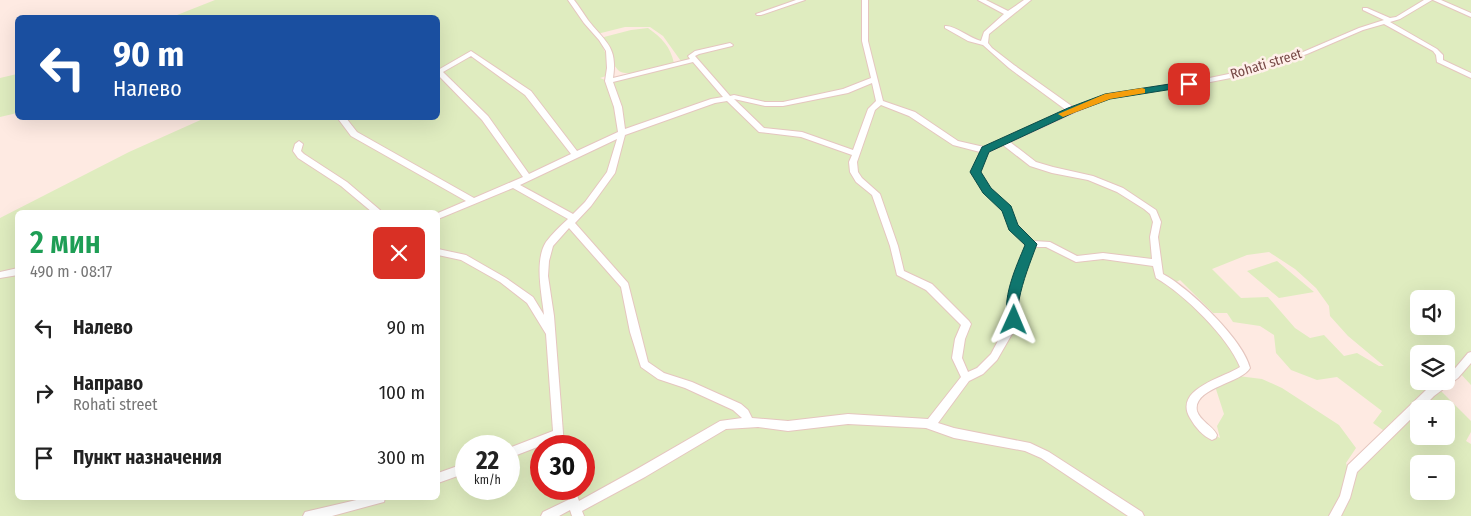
<!DOCTYPE html>
<html lang="ru">
<head>
<meta charset="utf-8">
<style>
	:root { --surface:#fff; --page:#f6f6f6; --text:#222; --muted:#767676 }
	body { margin:0; font-family:"Fira Sans Condensed",sans-serif; background:var(--page); color:var(--text); height:100vh; display:flex; flex-direction:column; font-size:19px; white-space:nowrap }
	* { box-sizing:border-box; margin:0 }
	p { font-size:16px; color:var(--muted) }
	.icon { flex:none; width:28px; height:28px; fill:none; stroke:currentColor; stroke-width:2; stroke-linecap:round; stroke-linejoin:round }
	.map { position:relative; flex:1; overflow:hidden }
	.details { position:absolute; left:15px; top:210px; width:425px; height:290px; display:flex; flex-direction:column; background:var(--surface); border-radius:8px; box-shadow:0 5px 20px #0002 }
	.details>* { flex:none }
	.guide { position:absolute; left:15px; top:15px; width:425px; height:105px; border-radius:8px; box-shadow:0 5px 20px #0002; background:#1a4fa0; color:#fff; overflow:hidden }
	.tools { position:absolute; left:1410px; top:290px; display:grid; gap:10px }
	.tools a { display:grid; place-items:center; width:45px; height:45px; border-radius:8px; background:var(--surface); box-shadow:0 5px 20px #0002; font-size:25px }
	.speed { position:absolute; left:455px; top:435px; display:flex; gap:10px; font-size:25px; font-weight:700; text-align:center }
	.speed>* { display:grid; place-content:center; width:65px; height:65px; border-radius:50%; background:var(--surface); box-shadow:0 5px 20px #0002; line-height:1 }
	.speed small { font-size:12px; font-weight:400 }
	.speed .limit { border:8px solid #d22; background:#fff; color:#111 }
	.pin { position:absolute; display:grid; place-items:center; width:42px; height:42px; color:#fff; margin:-21px; border-radius:10px; box-shadow:0 2px 8px #0006 }
	.me { position:absolute; width:55px; margin:-28px; rotate:1deg; stroke-linejoin:round; filter:drop-shadow(0 0 4px #0008) }
	.turn { display:flex; align-items:center; gap:18px; height:105px; padding:0 15px; font-size:22px }
	.turn .icon { width:65px; height:65px; stroke-width:2.5 }
	.turn b { display:block; font-size:35px; line-height:42px }
	.round { display:grid; place-items:center; flex:none; width:52px; height:52px; border-radius:8px; background:var(--page) }
	.summary { display:flex; align-items:center; justify-content:space-between; height:85px; padding:0 15px }
	h1 { font-size:30px; font-weight:600; line-height:38px; color:#1e9e55 }
	ul { padding:0; list-style:none }
	li { display:flex; align-items:center; gap:15px; height:65px; padding:0 15px }
	li div { flex:1 }
	li b { display:block; font-size:19px }
	li em { font-style:normal }
	.map>svg:first-child { display:block }
	.green { fill:#dfecbf; fill-rule:evenodd }
	.lines { fill:none; stroke-linecap:round; stroke-linejoin:round }
	.minor-casing { stroke:#e5c6bf; stroke-width:2 }
	.minor { fill:#fff; fill-rule:evenodd }
	.route { fill:#0f766e; stroke:#0a4d48 }
	.slow { fill:#f59e0b }
	.labels { text-anchor:middle; dominant-baseline:central; stroke-width:5; stroke-linejoin:round; paint-order:stroke }
	.street-label { font-size:14px; fill:#774946; stroke:#fff0ea }
</style>
</head>
<body>
<div class="map">
<svg width="1471" height="516" viewBox="0 0 1471 516">
	<rect width="100%" height="100%" fill="#feeae2"/>
	<path class="green" d="M215,0H1428L1419,6L1430,0H1471V385L1458,371L1452,378L1438,388L1471,421V432L1466,441L1471,444V516H0V218L129,152L205,118H438V18L172,17ZM625,27H650L663,36L683,64L610,82L600,78L609,75L611,66L597,34ZM18,212H438V498H18ZM1269,252L1295,269L1316,288L1329,306L1330,316L1348,336L1384,366H1379L1357,353L1344,356L1324,335L1310,338L1295,328L1268,297L1241,298L1212,269L1247,255ZM1180,280L1213,313H1227L1233,322L1260,326L1274,335L1276,353L1291,370L1317,380L1337,377L1382,411L1373,423L1387,433L1349,473L1346,463L1356,448L1339,425L1282,388L1262,379L1238,376L1249,369L1242,357L1191,296L1173,284ZM1419,299H1446V326H1419ZM1419,354H1446V381H1419ZM1214,383L1224,414L1217,426L1220,438L1200,426L1191,412L1201,391ZM1419,409H1446V436H1419ZM558,423L555,437L557,446H584V489H541V446H554L553,442L534,448L533,443L547,437ZM466,446H509V489H466ZM1419,464H1446V491H1419Z
		M648,28C662,38 670,46 674,63C663,66 626,79 618,70C610,61 607,47 604,37L631,30Z
		M17,74V113L0,117V78Z
		M1277,261L1314,292L1279,298L1247,271Z"/>
	<g class="lines">
		<defs>
			<path id="minor" d="M568,0H574C579,6 583,13 588,20C605,42 618,46 613,78L690,59L688,56L695,51L730,43L733,45L732,46L699,54L695,56L730,96L734,95L765,102H783L843,89L871,78L862,41V0H868V41L883,101L915,112L958,141L984,147L1066,110L1009,68L983,45L968,41L945,28V26C955,25 969,38 981,41L984,32L1004,14L978,0H986L1008,11L1024,0H1031L989,34L988,43L992,48L1014,65L1073,107L1109,94L1200,80L1243,71L1303,52L1359,28L1384,20L1363,10V8H1367L1390,18L1396,17L1424,0H1432L1400,19L1390,22L1437,49L1443,55V60L1471,73V78L1437,62L1436,55L1433,51L1384,24L1363,30L1307,54L1246,75L1200,84L1110,98L1075,112L1010,142L1036,162L1053,167L1093,176L1123,188L1156,210L1161,222L1158,237L1163,274C1189,288 1243,339 1250,368C1242,383 1192,388 1197,411C1200,421 1213,426 1217,435L1216,438L1212,440C1203,436 1195,427 1190,418C1173,389 1223,378 1240,367C1228,337 1184,294 1156,278L1153,266L1103,259L1076,262L1046,247H1034L1022,278L1018,304L1019,320L1012,334L997,360L983,374L969,381L938,423L954,428L1030,443L1049,452L1142,512L1144,516H1128L1041,458L1025,451L954,438L926,428L848,424L788,431L758,427L726,429L645,477L582,511L584,516H572L570,510L559,516H541L543,512L568,500L565,489H575L579,501L637,469L720,421L742,418L733,410L685,388L658,379L641,367L630,332L621,287L569,228L553,246L549,261L548,276L554,316L564,446H554L553,441L509,458V448L553,431L546,334L527,303L500,282L461,260L438,255V249L466,255L506,278L533,297L544,315C542,295 534,261 546,242C552,234 560,226 568,219L513,188L438,219V213L466,201L351,136L339,120L343,118H346L357,132L474,198L523,177L482,120L438,75V70L471,51L531,91L577,151L618,132L614,107L605,81L607,68L606,51L599,40L584,23ZM471,56L525,95L571,154L529,174L488,116L443,72ZM693,62L723,97L711,99L625,129L622,107L613,82ZM872,83L876,101L868,109L853,150L802,132L764,128L734,99L765,106H783L848,93ZM727,101L759,132L801,137L852,155L849,162L850,172L856,182L872,195L890,246L897,275L926,290L961,325L955,339L952,358L961,377L928,419L848,414L788,421L752,418L748,410L741,404L692,382L664,373L648,362L628,283L575,223L591,206L615,173L625,135L715,103ZM881,105L909,116L953,145L980,152L972,172L984,192L1003,210L1010,229L1026,245L1014,278L1008,304L1009,320L991,354L977,368L968,372L962,358L965,339L971,324L969,321L932,284L904,271L898,246L880,194L862,178L858,172L857,162L875,110ZM617,139L607,172L585,202L573,214L520,185ZM1003,145L1030,166L1052,173L1088,180L1117,192L1144,209L1150,214L1153,222L1150,237L1152,259L1103,253L1077,256L1050,242L1033,241L1017,225L1010,207L990,188L980,172L988,152Z
				M796,0H805L761,15H757L756,14Z
				M1433,0H1441L1471,13V17Z
				M299,141L303,144L301,151L304,154L347,182L380,210L381,212H372L341,186L298,158L293,151L295,144Z
				M18,268V275L0,278V272Z
				M1471,352V363L1458,378L1434,396L1421,409H1419V411L1357,472L1350,498L1341,516H1329L1340,496L1348,465L1426,390L1439,381H1446V376L1452,372L1468,353Z
				M466,463V473L438,483V473Z
				M365,498H385L384,502L380,503L332,516H303L305,512L309,511Z"/>
		</defs>
		<use href="#minor" class="minor-casing"/>
		<use href="#minor" class="minor"/>
	</g>
	<path class="route" d="M1189,81L1194,84L1192,86L1110,99L1075,112L989,152L981,172L991,188L1011,206L1018,225L1037,244C1030,263 1023,280 1019,300C1018,308 1022,317 1018,324H1010C999,302 1017,265 1025,245L1009,230L1002,211L983,193L970,172L982,147L1068,108L1105,94Z"/>
	<path class="slow" d="M1142,88L1145,89V93L1110,99L1063,117L1058,114L1105,94Z"/>
	<g class="labels">
		<g class="street-label">
			<text transform="translate(1266 64) rotate(-17)">Rohati street</text>
		</g>
	</g>
</svg>
<div class="tools">
<a><svg class="icon" aria-label="sound" viewBox="0 0 24 24"><path d="M4 9h4l5-4v14l-5-4H4zM17 9q2 3 0 6"/></svg></a>
<a><svg class="icon" aria-label="layers" viewBox="0 0 24 24"><path d="M12 4l9 5-9 5-9-5zM3 14l9 5 9-5"/></svg></a>
<a>+</a>
<a>−</a>
</div>
<div class="speed"><div>22<small>km/h</small></div><div class="limit">30</div></div>
<div class="pin" style="left:1189px;top:84px;background:#d93025"><svg class="icon" aria-label="arrive" viewBox="0 0 24 24"><path d="M6 21V4h12l-3 4 3 4H6"/></svg></div>
<svg class="me" style="left:1014px;top:320px" viewBox="-20 -20 40 40"><path d="M0-17L14 15 0 8-14 15z" fill="#0f766e" stroke="#fff" stroke-width="4"/></svg>
<div class="guide">
<div class="turn"><svg class="icon" aria-label="left" viewBox="0 0 24 24"><path d="M17 20v-9H6M10 6l-5 5 5 5"/></svg><div><b>90 m</b>Налево</div></div>
</div>
<section class="details">
<div class="summary"><div><h1>2 мин</h1><p>490 m · 08:17</p></div><a class="round" style="background:#d93025;color:#fff"><svg class="icon" aria-label="close" viewBox="0 0 24 24"><path d="M6 6l12 12M18 6L6 18"/></svg></a></div>
<ul>
<li><svg class="icon" aria-label="left" viewBox="0 0 24 24"><path d="M17 20v-9H6M10 6l-5 5 5 5"/></svg><div><b>Налево</b></div><em>90 m</em></li>
<li><svg class="icon" aria-label="right" viewBox="0 0 24 24"><path d="M7 20v-9h11M14 6l5 5-5 5"/></svg><div><b>Направо</b><p>Rohati street</p></div><em>100 m</em></li>
<li><svg class="icon" aria-label="arrive" viewBox="0 0 24 24"><path d="M6 21V4h12l-3 4 3 4H6"/></svg><div><b>Пункт назначения</b></div><em>300 m</em></li>
</ul>
</section>
</div>
</body>
</html>
